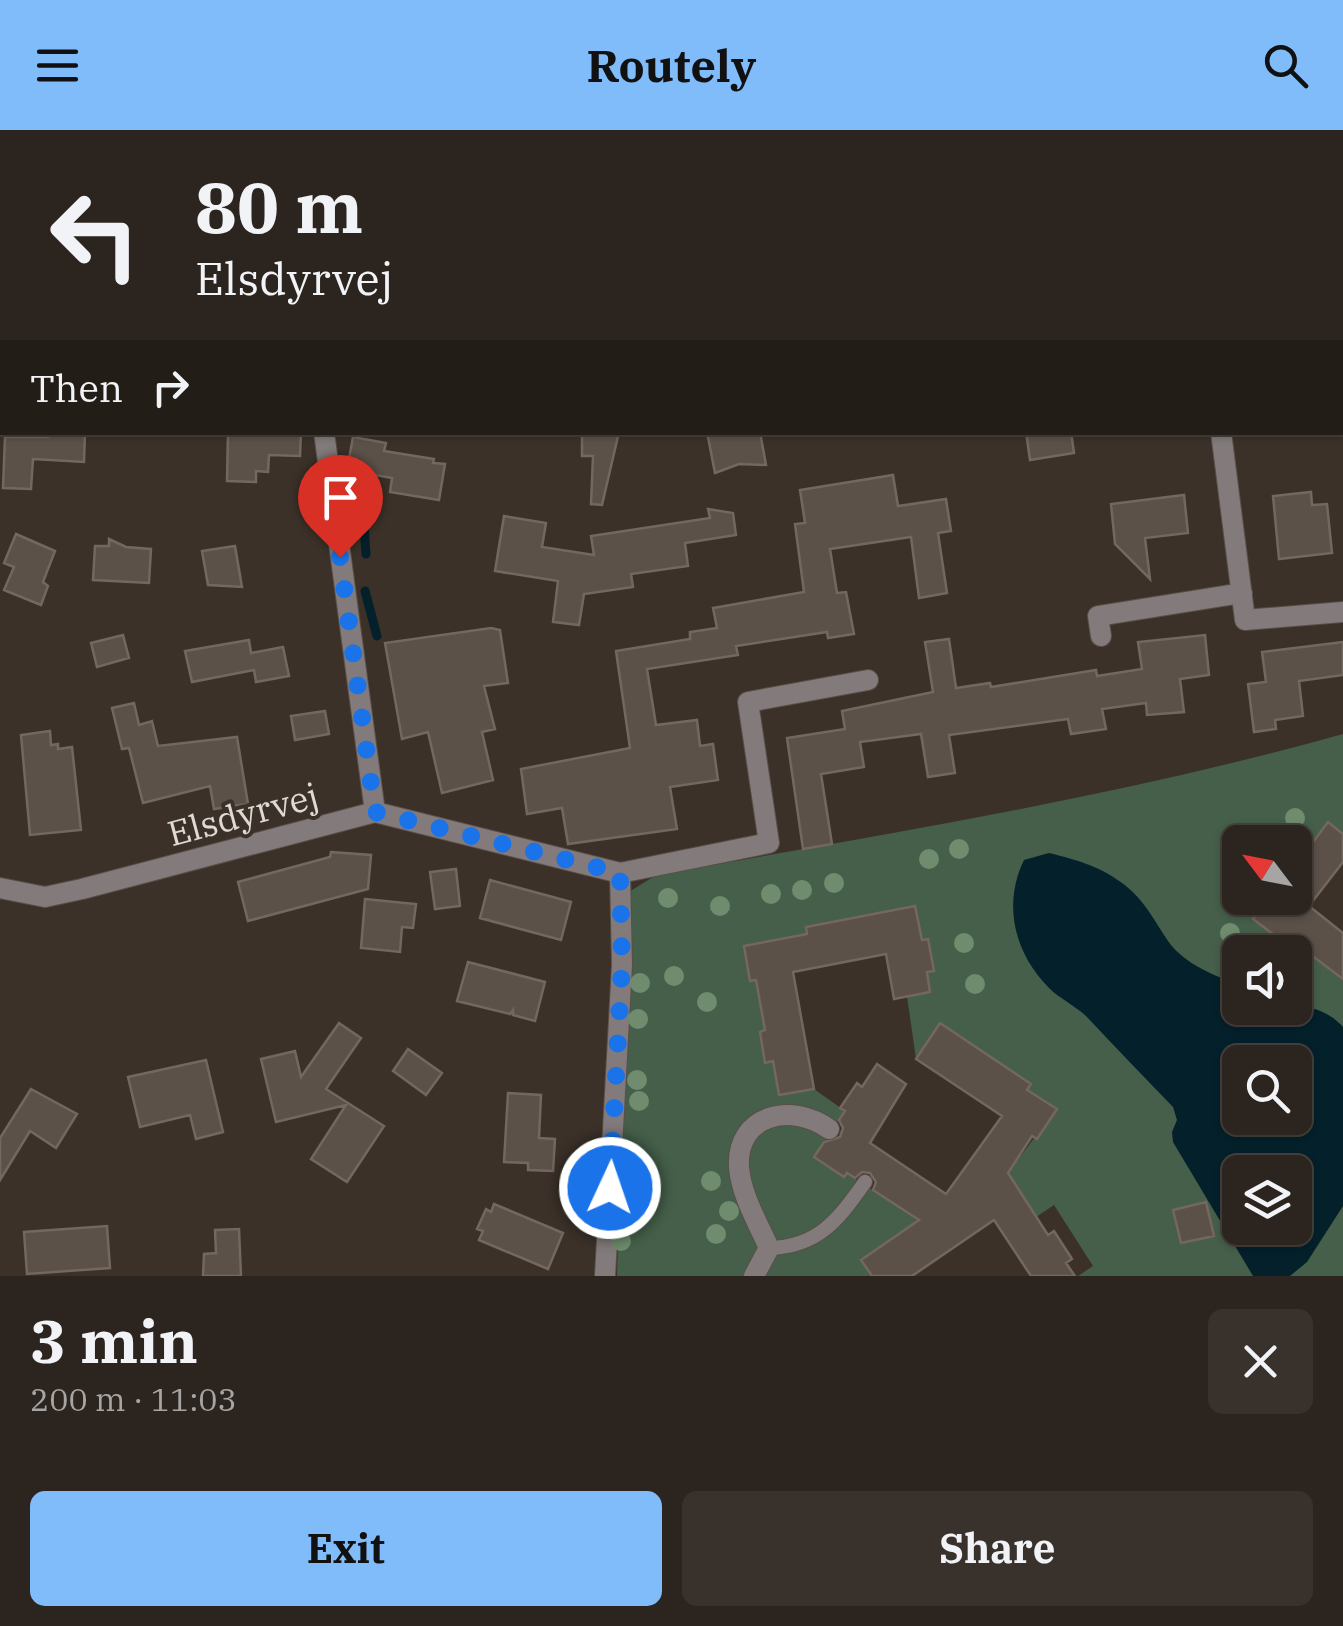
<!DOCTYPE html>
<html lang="en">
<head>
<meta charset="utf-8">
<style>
	:root { --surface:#2c251f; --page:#38312c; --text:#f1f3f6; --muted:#a6a5a4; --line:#48423d; --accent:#81bcfa }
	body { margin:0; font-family:"IBM Plex Serif",serif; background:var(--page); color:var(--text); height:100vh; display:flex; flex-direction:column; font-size:38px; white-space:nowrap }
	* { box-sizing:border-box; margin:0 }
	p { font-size:32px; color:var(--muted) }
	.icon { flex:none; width:55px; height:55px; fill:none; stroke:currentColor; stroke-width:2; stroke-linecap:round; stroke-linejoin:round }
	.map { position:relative; height:1146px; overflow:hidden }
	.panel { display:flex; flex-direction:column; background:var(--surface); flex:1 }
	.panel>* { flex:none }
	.banner { position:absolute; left:0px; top:0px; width:1345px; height:305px; box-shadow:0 2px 8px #0004,0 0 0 2px var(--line); background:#2c251f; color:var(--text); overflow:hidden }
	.needle { width:65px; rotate:302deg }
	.fabs { position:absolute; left:1222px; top:695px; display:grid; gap:20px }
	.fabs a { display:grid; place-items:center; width:90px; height:90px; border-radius:15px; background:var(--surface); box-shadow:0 2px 8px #0004,0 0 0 2px var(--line); font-size:50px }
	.pin { position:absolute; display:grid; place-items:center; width:85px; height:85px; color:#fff; margin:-102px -42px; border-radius:50% 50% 50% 0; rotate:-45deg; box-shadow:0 0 10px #0007 }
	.pin .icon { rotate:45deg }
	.me { position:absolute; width:110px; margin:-55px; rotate:3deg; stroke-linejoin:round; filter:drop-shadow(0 0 8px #0008) }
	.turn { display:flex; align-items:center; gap:35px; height:210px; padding:0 30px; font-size:45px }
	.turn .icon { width:130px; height:130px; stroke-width:2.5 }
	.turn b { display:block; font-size:70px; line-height:85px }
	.then { display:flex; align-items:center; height:95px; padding:0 30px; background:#0003; gap:20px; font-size:38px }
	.round { display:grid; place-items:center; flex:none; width:105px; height:105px; border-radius:15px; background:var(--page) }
	.headline { display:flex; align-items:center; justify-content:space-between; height:170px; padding:0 30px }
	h1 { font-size:60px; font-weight:700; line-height:75px }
	.primary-button { display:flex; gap:20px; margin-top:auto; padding:20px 30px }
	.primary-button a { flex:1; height:115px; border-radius:15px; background:var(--accent); color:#111; font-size:40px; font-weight:700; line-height:115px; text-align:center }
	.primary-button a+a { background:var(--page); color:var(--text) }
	header { display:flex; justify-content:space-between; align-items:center; height:130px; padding:0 30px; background:var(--accent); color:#111; font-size:45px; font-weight:700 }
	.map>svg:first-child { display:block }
	.green { fill:#455f4a; fill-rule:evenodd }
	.water { fill:#04202b; fill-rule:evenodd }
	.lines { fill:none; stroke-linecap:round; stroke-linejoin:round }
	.stream { stroke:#04202b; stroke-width:9 }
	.building { fill:#5c5149; stroke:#73675e; stroke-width:2.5 }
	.service-casing { stroke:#594f48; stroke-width:16 }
	.minor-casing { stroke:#594f48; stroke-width:22 }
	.service { stroke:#837b7b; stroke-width:14 }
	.minor { stroke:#837b7b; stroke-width:20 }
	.tree { fill:#6f8d6e }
	.route { stroke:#1a73e8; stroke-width:18; stroke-dasharray:0 32.4 }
	.labels { text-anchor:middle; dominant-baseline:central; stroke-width:8; stroke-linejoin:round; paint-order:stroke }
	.street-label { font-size:35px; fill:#e0dad5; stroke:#3b3129 }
</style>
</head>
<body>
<header><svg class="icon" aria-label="menu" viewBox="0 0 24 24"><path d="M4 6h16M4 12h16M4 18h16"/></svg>Routely<svg class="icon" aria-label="search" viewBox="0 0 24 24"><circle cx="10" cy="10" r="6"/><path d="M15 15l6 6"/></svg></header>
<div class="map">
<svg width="1343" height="1146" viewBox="0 0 1343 1146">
	<rect width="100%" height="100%" fill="#3b3129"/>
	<path class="green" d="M1343,604V704L1327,693L1313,712L1307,708L1295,724V712H1240V768H1270L1254,789L1286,806L1343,849V1146H1078L1093,1136L1054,1075L1036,1087L1008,1043L1056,979L1027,960L1030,954L952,901L936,899L916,929L907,866L930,862L927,842L933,841L928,810H922L914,776L806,797L807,804L744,816L750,850H756L765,900L760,902L765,932L773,931L779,964L814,959L845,981L814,1027L843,1047L847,1043L912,1086L924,1098L894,1118L889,1111L861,1130L872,1146H617L629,762L656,745C886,704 1118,667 1343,604ZM1240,822H1295V878H1240ZM1240,932H1295V988H1240ZM1240,1042H1295V1098H1240Z"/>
	<path class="water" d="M1049,723C1078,730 1102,737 1126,756C1145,771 1155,792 1168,811C1184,834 1215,846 1240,855V878C1278,878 1315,866 1343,897V1076L1307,1132L1290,1146H1253L1173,1012L1172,1002L1177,990L1173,977C1144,947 1115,917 1087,887C1076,876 1060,869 1049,858C1015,824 1002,775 1024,730ZM1240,932H1295V988H1240ZM1240,1042H1295V1098H1240Z"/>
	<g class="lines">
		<path class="stream" d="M362,303L363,302
			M361,352L366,424
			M365,461L377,506"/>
	</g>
	<path class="building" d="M48,302H85L84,332L33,329L31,359L3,358L5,307H48Z
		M228,302H301L300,326L269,325L268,342L256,341V352L227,351Z
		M582,302H619L602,375L591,374L593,326H582Z
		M707,302H760L766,335L739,334L715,343Z
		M1026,302H1071L1074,323L1030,330Z
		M353,307L386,313L384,321L434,329L433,333L445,334L439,370L390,362L392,348L347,340Z
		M893,345L898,376L946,369L951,401L938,403L947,463L919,468L911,407L830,419L837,463L846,462L854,504L828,508L827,502L736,516L738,525L647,539L656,595L697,590L700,616L713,614L718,650L670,657L677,699L568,714L562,678L527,684L521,639L630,618L616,521L690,509V502L717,498L713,478L804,462L795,394L805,393L800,360Z
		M1311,362L1312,375L1327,374L1332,423L1279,429L1273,366Z
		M1184,365L1188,403L1145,408L1150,449L1115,414L1111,374Z
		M708,379L733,383L736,405L685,413L688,436L631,444L633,457L584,464L579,495L553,492L558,451L495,441L504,386L546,393L542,417L594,425L591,406L710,388Z
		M16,404L55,421L43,452L48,456L41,475L4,460L14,437L4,433Z
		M109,409L126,417L151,419L149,453L93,450L95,416H109Z
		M235,416L242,457L208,455L202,421Z
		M491,498L500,500L508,553L484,556L495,599L482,602L493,650L442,663L428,602L402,609L385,513Z
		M123,505L129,528L97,537L91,513Z
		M1205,505L1209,545L1180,549L1184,582L1147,585L1146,573L1102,579L1106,599L1071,604L1068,589L949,605L955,643L928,647L921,604L860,612L864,637L821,644L832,714L803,719L787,608L845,599L842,581L933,562L925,512L949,509L956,558L990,553L991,557L1096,540L1097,546L1142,539L1138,512Z
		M249,510L251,523L283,517L289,546L256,552L254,540L192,552L185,521Z
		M1343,512V545L1299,551L1303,586L1275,590L1276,599L1254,602L1248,554L1266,552L1262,522Z
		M134,573L139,595L152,591L158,616L237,607L248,674L214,679L210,656L143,673L129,618L122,619L112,578Z
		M325,581L329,604L295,610L291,586Z
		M50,601L51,615L58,614V619L72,617L81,700L30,705L21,605Z
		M1328,692L1343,704V732L1309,776L1343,803V849L1286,806L1282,811L1253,789L1270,768H1295V724L1308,708L1313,712Z
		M331,722L371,725L368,759L248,791L238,752L330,727Z
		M456,739L460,776L435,779L430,742Z
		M490,750L571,772L561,810L480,788Z
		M365,769L416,774L413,798L402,797L400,822L361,818Z
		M915,776L922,810L928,809L934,841L927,842L930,862L894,869L886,824L793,842L814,959L779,965L773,931L765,933L760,902L765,900L756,850L750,851L744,816L807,804L806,797Z
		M468,832L545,852L535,891L513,885V880L510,884L457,871Z
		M339,893L361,908L326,959L384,996L347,1052L311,1029L346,975L276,992L261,929L295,921L301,947Z
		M940,893L1031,954L1027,960L1057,979L1037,1009L1032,1006L1008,1043L1048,1105L1054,1101L1072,1129L1066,1133L1075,1146H1031L994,1090L912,1146H872L861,1130L919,1090L873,1060L876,1052L870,1043L862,1042L855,1048L847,1043L844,1047L814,1027L824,1012L840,1007L843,998L839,990L845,981L840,978L857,953L862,957L877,934L906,954L870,1013L946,1064L1002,986L916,929Z
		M408,919L442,943L426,965L393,941Z
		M206,930L223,1002L196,1009L190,985L140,997L128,947Z
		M31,959L77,984L56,1018L30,1001L0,1050V1008Z
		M508,963L541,965L539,1008L555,1009L553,1041L528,1040V1033L504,1032Z
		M1206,1072L1214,1106L1181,1113L1173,1080Z
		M494,1074L563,1103L548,1139L479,1110L483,1101L477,1099L486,1079L491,1082Z
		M107,1096L110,1138L27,1144L24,1102Z
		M239,1099L241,1146H203L204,1124L216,1123L215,1100Z"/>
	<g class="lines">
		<defs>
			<path id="service" d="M769,1118C818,1117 838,1090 865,1052"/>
			<path id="minor" d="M281,0V2
				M654,0L662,2
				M892,0L893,2
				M1265,0L1269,2
				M1248,2L1249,0
				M1342,37H1343
				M324,302L375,682
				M1221,302L1245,490L1343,482
				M1101,506L1098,486L1242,463
				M0,758L45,767L82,759L375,682L620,743L769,713L748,572L868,550
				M605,1146L622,835L620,743
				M754,1146L769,1118C758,1093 741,1065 739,1037C736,984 792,972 829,999"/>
		</defs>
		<use href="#service" class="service-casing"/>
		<use href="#minor" class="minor-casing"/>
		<use href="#service" class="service"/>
		<use href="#minor" class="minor"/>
	</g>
	<g class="tree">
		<circle cx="1295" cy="688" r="10"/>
		<circle cx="959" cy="719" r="10"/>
		<circle cx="929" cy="729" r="10"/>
		<circle cx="834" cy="753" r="10"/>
		<circle cx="802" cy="760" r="10"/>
		<circle cx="771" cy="764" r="10"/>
		<circle cx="668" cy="768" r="10"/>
		<circle cx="720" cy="776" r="10"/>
		<circle cx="1230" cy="803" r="10"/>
		<circle cx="964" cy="813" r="10"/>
		<circle cx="674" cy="846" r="10"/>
		<circle cx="640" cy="853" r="10"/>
		<circle cx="975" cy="854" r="10"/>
		<circle cx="707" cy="872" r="10"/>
		<circle cx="638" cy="889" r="10"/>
		<circle cx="637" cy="950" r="10"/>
		<circle cx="639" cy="971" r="10"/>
		<circle cx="711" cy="1051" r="10"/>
		<circle cx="625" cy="1063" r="10"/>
		<circle cx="729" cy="1081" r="10"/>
		<circle cx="716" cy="1104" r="10"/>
		<circle cx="621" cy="1111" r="10"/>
	</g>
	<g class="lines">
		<path class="route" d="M340,427L375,682L620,743L622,834L610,1058"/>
	</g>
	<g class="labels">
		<g class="street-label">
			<text transform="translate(243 684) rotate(-15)">Elsdyrvej</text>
		</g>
	</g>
</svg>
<div class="fabs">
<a><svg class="needle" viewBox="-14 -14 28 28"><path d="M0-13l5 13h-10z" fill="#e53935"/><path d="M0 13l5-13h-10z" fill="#a6a5a4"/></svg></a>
<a><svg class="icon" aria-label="sound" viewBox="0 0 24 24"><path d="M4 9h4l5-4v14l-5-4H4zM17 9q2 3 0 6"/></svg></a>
<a><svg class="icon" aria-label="search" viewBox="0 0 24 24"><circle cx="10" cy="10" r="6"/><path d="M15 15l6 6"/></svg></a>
<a><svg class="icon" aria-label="layers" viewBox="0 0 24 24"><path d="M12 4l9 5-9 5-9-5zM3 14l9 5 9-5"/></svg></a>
</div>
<div class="pin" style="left:340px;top:427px;background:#d93025"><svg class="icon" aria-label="arrive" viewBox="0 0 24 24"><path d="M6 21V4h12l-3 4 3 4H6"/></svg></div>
<svg class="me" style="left:610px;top:1058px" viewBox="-20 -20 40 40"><circle r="17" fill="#1a73e8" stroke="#fff" stroke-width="3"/><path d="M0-11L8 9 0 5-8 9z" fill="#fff"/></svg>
<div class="banner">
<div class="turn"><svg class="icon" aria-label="left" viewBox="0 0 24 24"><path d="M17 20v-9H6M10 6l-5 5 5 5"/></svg><div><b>80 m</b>Elsdyrvej</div></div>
<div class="then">Then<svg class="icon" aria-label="right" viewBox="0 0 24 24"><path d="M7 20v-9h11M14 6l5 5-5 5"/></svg></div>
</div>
</div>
<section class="panel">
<div class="headline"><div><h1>3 min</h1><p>200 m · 11:03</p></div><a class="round"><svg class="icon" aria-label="close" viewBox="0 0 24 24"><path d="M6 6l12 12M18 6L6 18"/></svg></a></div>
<div class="primary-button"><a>Exit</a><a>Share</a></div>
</section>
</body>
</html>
